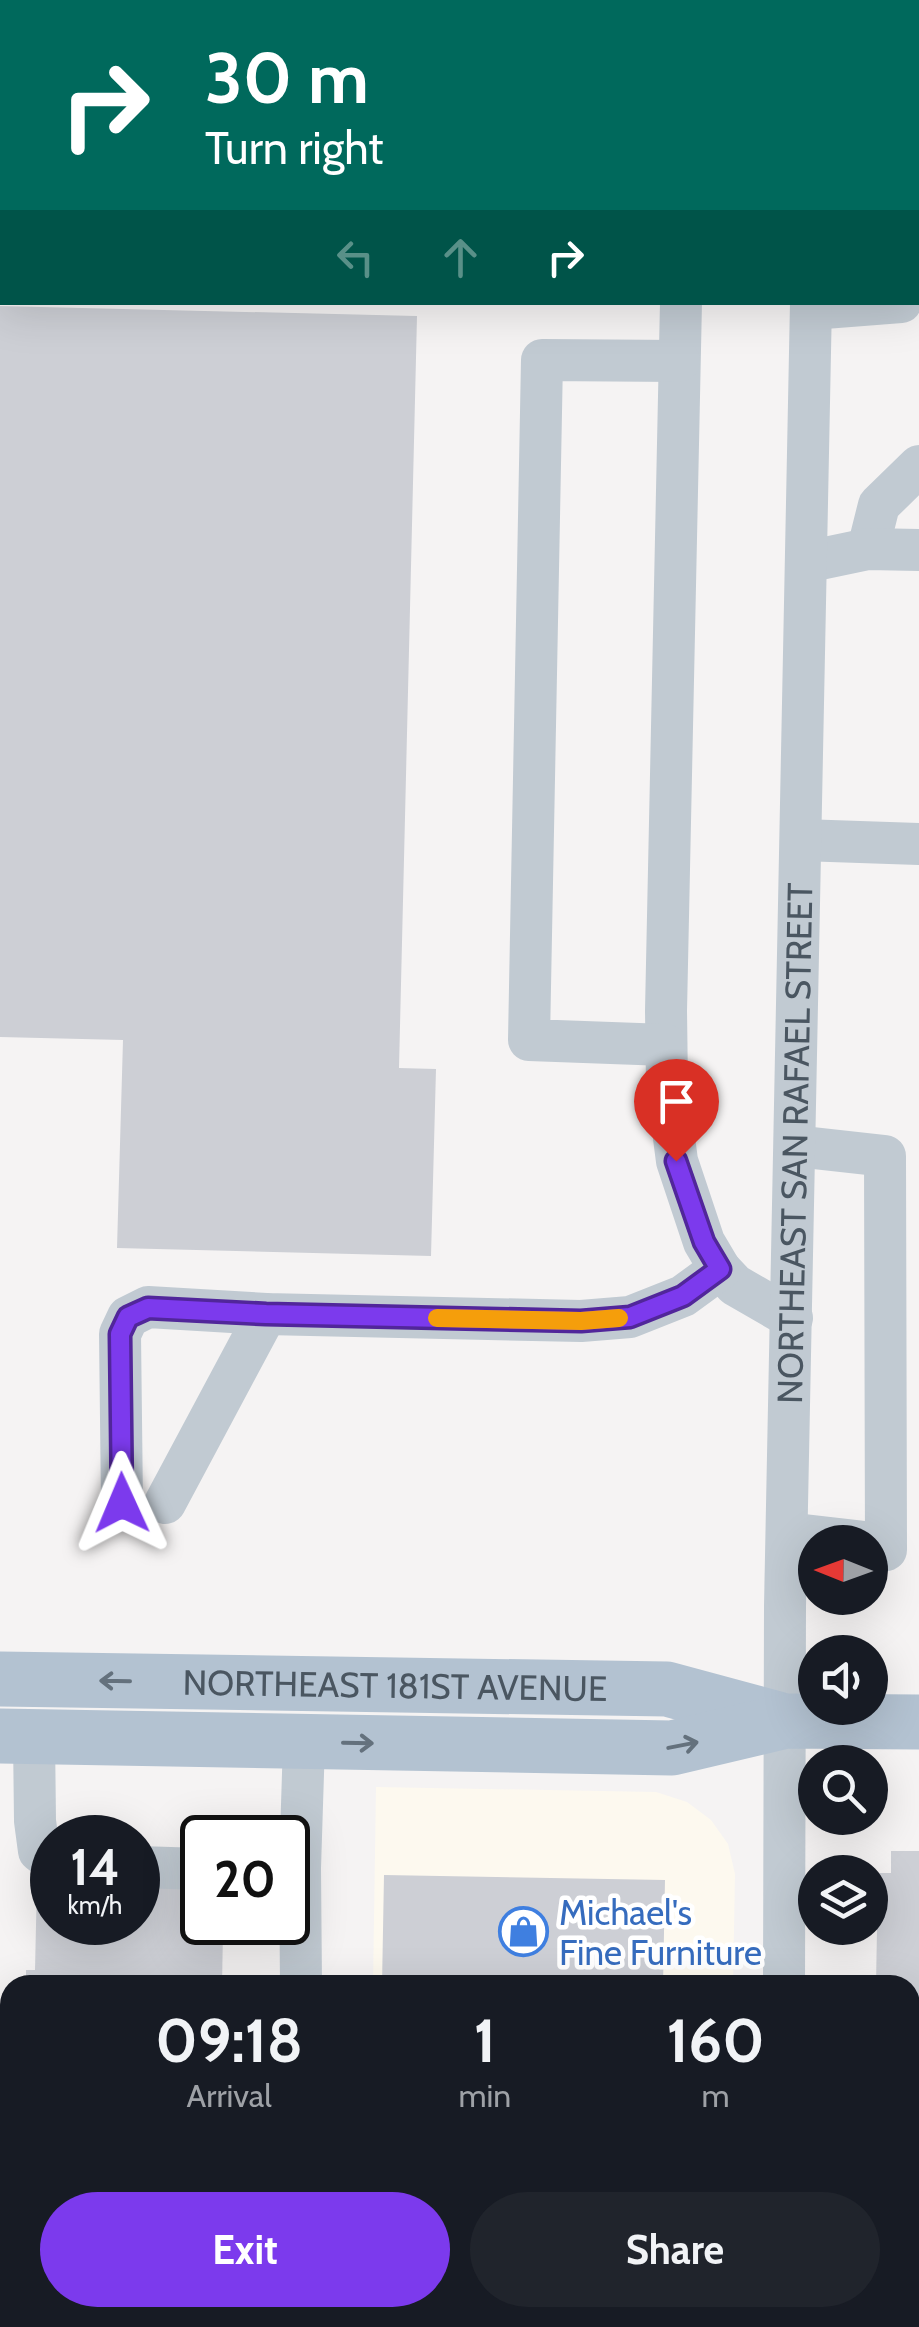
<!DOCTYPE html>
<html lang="en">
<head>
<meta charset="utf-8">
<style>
	:root { --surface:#171b24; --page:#20242c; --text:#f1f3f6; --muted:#9ea1a6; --accent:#7c3aed }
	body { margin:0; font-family:Cabin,sans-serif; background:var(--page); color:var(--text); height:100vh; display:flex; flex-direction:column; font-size:38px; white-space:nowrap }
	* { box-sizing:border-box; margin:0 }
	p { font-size:32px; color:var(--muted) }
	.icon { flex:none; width:55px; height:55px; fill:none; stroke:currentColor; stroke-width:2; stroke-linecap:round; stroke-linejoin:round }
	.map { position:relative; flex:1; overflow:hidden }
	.panel { position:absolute; left:0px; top:1975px; width:920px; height:352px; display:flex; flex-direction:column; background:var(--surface); border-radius:30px 30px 0 0; box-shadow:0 10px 40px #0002 }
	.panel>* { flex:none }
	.top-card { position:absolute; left:0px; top:0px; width:920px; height:305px; box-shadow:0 10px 40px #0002; background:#00695c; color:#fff; overflow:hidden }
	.needle { width:65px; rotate:271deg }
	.tools { position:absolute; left:798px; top:1525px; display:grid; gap:20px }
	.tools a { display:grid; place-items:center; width:90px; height:90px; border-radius:50%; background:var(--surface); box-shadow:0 10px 40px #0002; font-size:50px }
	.speed { position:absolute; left:30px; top:1815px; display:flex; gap:20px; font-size:50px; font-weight:700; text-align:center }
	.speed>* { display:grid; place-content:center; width:130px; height:130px; border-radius:50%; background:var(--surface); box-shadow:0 10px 40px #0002; line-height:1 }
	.speed small { font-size:25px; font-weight:400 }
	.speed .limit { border:5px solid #111; border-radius:15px; background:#fff; color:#111 }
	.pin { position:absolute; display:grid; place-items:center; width:85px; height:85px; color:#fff; margin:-102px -42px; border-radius:50% 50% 50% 0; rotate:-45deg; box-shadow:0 0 10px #0007 }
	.pin .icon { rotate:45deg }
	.me { position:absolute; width:110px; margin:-55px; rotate:359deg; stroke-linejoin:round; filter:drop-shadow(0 0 8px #0008) }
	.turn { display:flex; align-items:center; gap:35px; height:210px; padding:0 40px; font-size:45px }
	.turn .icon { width:130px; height:130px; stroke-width:2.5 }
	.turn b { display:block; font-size:70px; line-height:85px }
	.lanes { display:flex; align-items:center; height:95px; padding:0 40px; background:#0003; justify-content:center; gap:50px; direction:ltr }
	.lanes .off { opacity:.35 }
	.eta { display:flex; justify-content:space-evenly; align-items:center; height:170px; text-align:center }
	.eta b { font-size:60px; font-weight:700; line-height:70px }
	.primary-button { display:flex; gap:20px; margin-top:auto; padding:20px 40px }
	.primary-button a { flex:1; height:115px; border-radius:60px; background:var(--accent); color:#fff; font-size:40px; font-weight:700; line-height:115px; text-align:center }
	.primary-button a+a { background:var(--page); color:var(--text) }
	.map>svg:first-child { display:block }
	.commercial { fill:#fdf9ef }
	.green { fill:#c3f1d5 }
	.building { fill:#cdcfd5 }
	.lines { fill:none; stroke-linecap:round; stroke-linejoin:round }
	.minor { stroke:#c1cad2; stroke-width:42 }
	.major { stroke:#b3c2d1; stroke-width:55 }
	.oneway { stroke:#64717d }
	.route-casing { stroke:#51269a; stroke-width:25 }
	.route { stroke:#7c3aed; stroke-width:18 }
	.slow { stroke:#f59e0b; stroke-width:18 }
	.labels { text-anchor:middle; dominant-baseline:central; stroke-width:9; stroke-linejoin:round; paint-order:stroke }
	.street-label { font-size:35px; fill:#4a5661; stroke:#fff }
	.shop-label { font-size:35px; fill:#366cbe; stroke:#fff; text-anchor:start }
</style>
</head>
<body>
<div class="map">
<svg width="919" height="2327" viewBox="0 0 919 2327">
	<rect width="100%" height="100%" fill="#f5f3f3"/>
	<path class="commercial" d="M376,1787L656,1792L687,1802L711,1820L728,1844L735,1874L733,1985H373Z"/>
	<path class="green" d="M0,0H632L2,2V19Z"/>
	<path class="building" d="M0,306L417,316L399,1068L436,1069L431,1256L117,1248L123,1040L0,1037Z
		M891,1851H919V2006H910V1985H876L878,1873H891Z
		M384,1875L665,1880L663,1985H382Z
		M37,1880L52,1881V1922H138V1882L202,1883V1922H213V1930L223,1931L222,1985H26V1970H35Z
		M21,2318H217V2327H21Z"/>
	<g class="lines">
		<g class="minor">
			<path d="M861,0L919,1"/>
			<path d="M687,2V0"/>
			<path d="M817,2V0"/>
			<path d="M681,302L666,1011L667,1084L677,1161L704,1242L720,1269L735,1285L792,1318"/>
			<path d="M811,309L901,302"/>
			<path d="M868,549L879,505L919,466"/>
			<path d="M806,562L868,549L919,550"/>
			<path d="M801,840L919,844"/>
			<path d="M666,1045L529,1040L542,360L679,361"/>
			<path d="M795,1146L885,1156L886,1550"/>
			<path d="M122,1503L120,1334L128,1317L148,1307L266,1314L581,1321L630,1317L683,1296L720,1269"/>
			<path d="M165,1503L266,1314"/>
			<path d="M787,1533L865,1542"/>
			<path d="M34,1737L35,1821L39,1851L52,1861"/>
			<path d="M138,1867L202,1869"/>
			<path d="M300,1868L301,1985"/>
			<path d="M288,1869L300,1868L304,1742"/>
			<path id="s1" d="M784,1985L785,1606L811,302"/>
			<path d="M910,2145H919"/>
			<path d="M310,2318L322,2327"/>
			<path d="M778,2327V2318"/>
		</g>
		<g class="major">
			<path id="s2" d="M0,1679L667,1689L778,1719"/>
			<path d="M0,1736L672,1748L786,1721L919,1722"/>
		</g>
	</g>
	<defs><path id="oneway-shaft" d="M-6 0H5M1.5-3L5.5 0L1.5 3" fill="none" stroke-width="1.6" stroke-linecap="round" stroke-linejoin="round" transform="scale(2.5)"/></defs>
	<g class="oneway">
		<use href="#oneway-shaft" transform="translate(115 1681) rotate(-179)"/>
		<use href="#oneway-shaft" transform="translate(358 1743) rotate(1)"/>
		<use href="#oneway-shaft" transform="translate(683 1745) rotate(-11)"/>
	</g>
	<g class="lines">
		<defs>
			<path id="route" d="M122,1503L120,1334L128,1317L148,1308L266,1314L581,1321L630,1317L683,1296L720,1269L704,1242L676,1161"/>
		</defs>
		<use href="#route" class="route-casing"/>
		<use href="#route" class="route"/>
		<path class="slow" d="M437,1318L581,1321L619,1318"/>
	</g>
	<defs>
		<symbol id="shop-ring" viewBox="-11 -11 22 22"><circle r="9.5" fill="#fff" stroke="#3f7fe0" stroke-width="1.5"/><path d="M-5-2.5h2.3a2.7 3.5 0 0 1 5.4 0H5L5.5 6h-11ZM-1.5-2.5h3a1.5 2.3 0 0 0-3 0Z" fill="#3f7fe0"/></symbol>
	</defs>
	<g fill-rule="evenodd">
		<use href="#shop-ring" x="496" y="1904" width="55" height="55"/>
	</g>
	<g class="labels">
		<g class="street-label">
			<text stroke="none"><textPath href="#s1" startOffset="842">NORTHEAST SAN RAFAEL STREET</textPath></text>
			<text stroke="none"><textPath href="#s2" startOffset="395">NORTHEAST 181ST AVENUE</textPath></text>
		</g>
		<g class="shop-label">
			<text x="559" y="1912">Michael's<tspan x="559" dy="40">Fine Furniture</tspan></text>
		</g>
	</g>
</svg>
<div class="tools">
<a><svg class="needle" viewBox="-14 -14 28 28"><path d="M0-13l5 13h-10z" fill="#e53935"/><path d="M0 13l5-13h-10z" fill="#9ea1a6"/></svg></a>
<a><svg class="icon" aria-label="sound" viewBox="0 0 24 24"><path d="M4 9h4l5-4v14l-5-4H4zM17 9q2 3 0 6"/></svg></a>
<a><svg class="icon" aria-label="search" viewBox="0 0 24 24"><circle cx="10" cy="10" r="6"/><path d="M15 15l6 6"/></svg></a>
<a><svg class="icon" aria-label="layers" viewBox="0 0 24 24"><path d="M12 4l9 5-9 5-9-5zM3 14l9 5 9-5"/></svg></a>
</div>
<div class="speed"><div>14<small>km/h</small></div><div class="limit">20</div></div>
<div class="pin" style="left:676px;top:1161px;background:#d93025"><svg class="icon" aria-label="arrive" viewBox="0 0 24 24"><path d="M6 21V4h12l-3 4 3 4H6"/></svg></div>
<svg class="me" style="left:122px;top:1503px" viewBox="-20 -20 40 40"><path d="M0-17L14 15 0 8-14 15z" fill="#7c3aed" stroke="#fff" stroke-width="4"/></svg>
<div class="top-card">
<div class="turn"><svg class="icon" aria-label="right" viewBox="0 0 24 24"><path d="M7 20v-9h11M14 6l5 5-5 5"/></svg><div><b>30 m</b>Turn right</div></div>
<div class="lanes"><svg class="icon off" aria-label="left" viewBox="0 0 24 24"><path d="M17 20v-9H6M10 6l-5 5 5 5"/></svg><svg class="icon off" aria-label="ahead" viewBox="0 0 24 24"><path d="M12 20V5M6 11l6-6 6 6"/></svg><svg class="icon" aria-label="right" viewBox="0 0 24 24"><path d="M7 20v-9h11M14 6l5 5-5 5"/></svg></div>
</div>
<section class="panel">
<div class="eta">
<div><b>09:18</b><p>Arrival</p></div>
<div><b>1</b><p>min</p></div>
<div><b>160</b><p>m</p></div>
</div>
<div class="primary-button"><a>Exit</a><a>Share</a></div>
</section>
</div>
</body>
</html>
